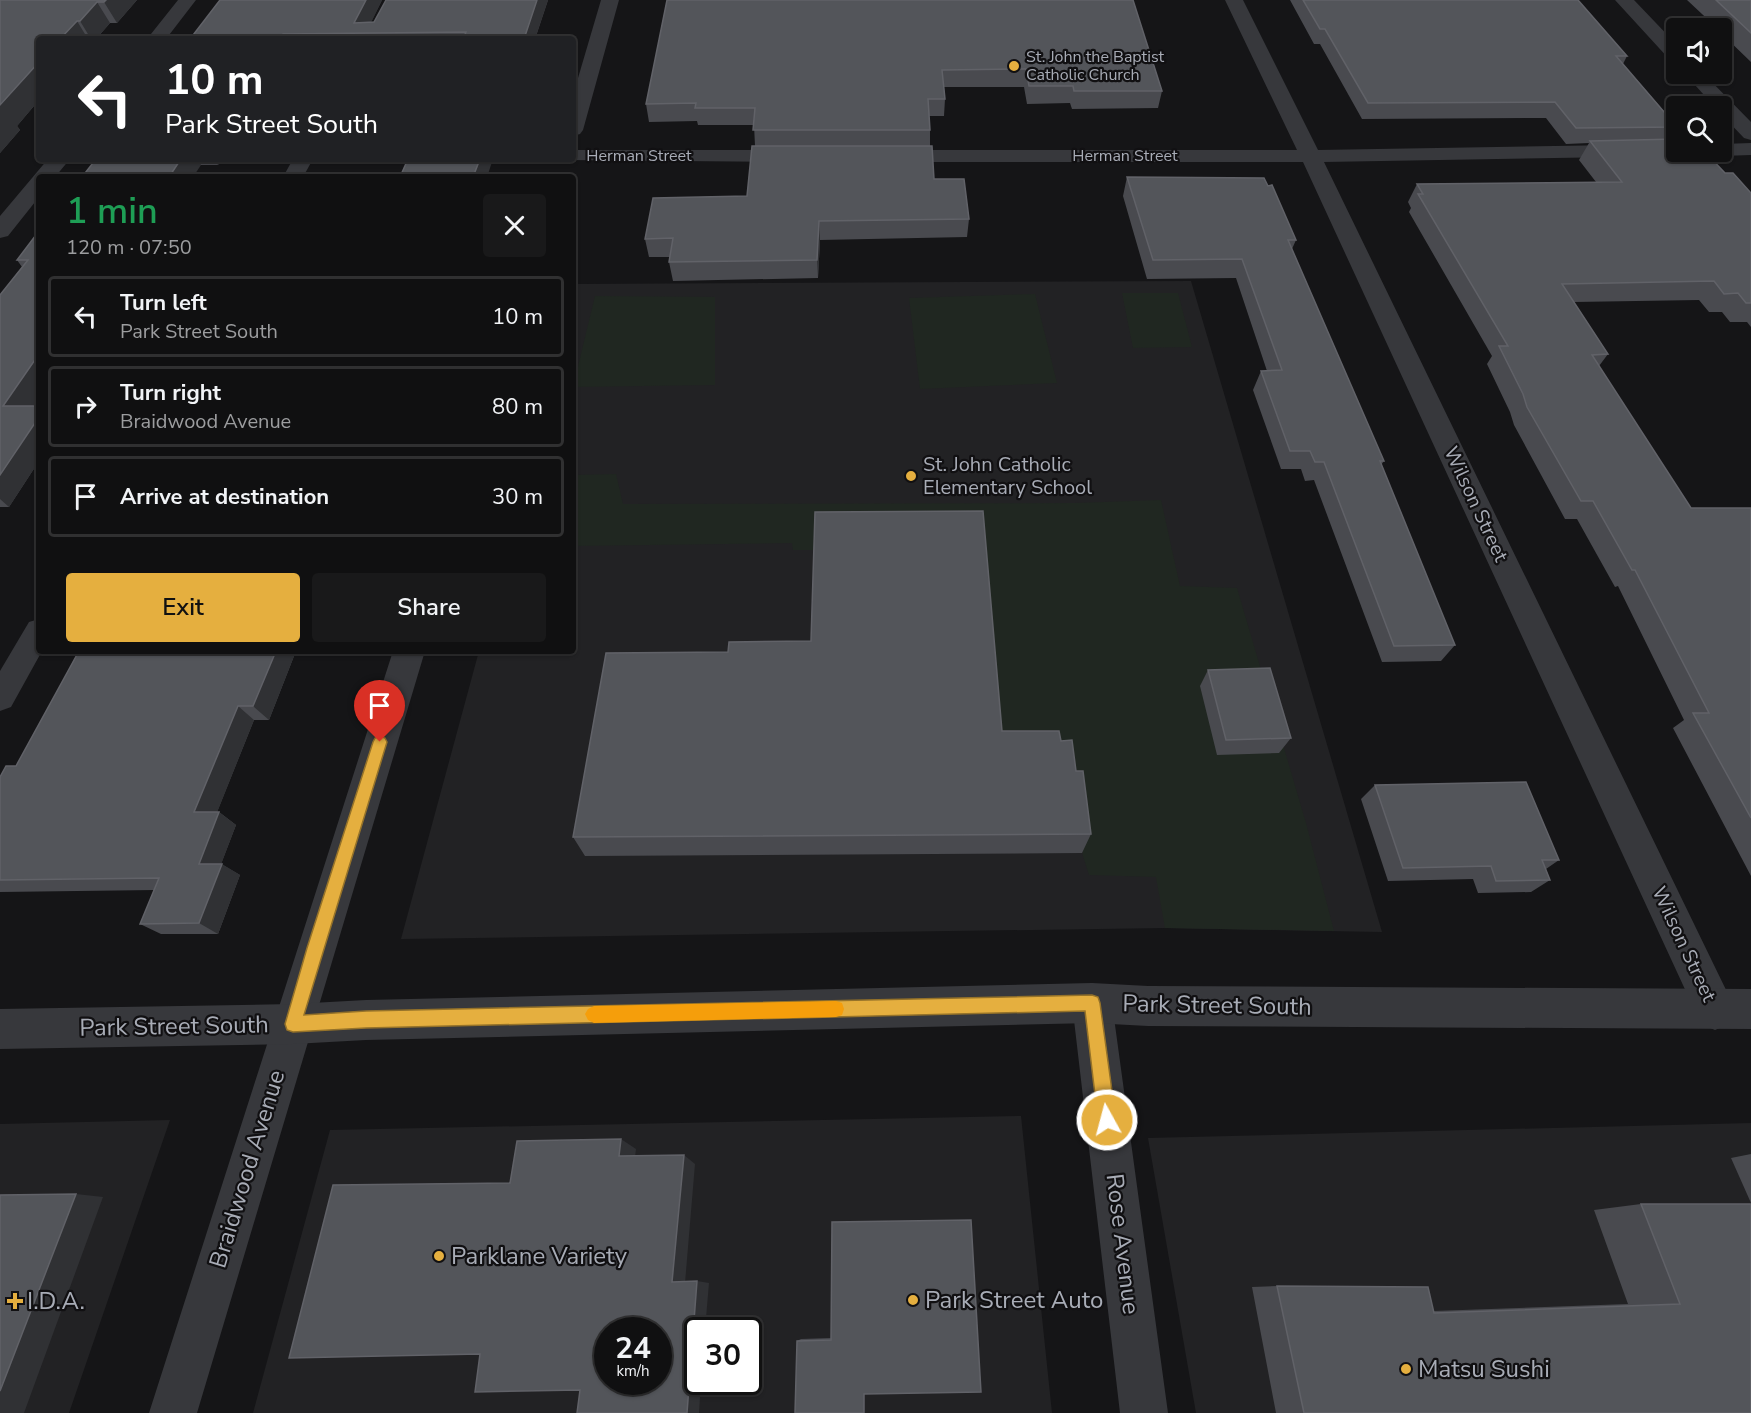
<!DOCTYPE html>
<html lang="en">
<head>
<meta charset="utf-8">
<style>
	:root { --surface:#101011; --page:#19191a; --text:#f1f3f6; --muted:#9c9d9f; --line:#303031; --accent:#e5af3f }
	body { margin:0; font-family:"Nunito Sans",sans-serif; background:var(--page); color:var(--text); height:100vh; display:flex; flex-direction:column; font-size:22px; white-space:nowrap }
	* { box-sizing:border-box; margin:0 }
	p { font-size:20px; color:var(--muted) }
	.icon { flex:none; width:33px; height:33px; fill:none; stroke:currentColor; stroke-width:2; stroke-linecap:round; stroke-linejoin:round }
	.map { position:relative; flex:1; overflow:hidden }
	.side { position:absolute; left:36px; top:174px; width:540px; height:480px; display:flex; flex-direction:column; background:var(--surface); border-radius:6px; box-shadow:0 2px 4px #0004,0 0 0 2px var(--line) }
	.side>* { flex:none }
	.hud { position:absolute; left:36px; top:36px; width:540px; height:126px; border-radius:6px; box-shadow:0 2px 4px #0004,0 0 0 2px var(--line); background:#202124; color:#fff; overflow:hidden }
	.buttons { position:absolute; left:1666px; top:18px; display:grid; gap:12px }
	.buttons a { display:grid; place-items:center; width:66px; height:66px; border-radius:6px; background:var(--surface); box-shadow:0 2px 4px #0004,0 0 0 2px var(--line); font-size:30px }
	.speed { position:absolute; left:594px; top:1317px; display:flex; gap:12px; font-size:30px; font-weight:700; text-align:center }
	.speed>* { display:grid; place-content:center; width:78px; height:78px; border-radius:50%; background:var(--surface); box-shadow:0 2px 4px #0004,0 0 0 2px var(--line); line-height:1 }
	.speed small { font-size:15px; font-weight:400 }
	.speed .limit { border:3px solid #111; border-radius:9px; background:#fff; color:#111 }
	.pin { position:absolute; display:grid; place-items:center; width:51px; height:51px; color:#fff; margin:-62px -26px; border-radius:50% 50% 50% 0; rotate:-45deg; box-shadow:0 0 6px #0007 }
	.pin .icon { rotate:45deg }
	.me { position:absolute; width:66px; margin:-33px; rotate:353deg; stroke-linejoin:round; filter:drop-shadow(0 0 4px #0008) }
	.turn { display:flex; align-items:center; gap:21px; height:126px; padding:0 30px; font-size:27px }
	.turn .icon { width:78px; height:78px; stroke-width:2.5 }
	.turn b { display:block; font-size:42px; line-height:51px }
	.round { display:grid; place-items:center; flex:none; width:63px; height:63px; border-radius:6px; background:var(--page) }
	.overview { display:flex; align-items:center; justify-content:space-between; height:102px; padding:0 30px }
	h1 { font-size:36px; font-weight:600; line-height:45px; color:#1e9e55 }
	.button { display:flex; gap:12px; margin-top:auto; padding:12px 30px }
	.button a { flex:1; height:69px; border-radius:6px; background:var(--accent); color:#111; font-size:24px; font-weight:600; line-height:69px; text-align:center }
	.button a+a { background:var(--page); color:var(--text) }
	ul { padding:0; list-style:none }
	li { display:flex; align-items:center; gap:18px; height:81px; margin:0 12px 9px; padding:0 18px; border:3px solid var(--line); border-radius:6px }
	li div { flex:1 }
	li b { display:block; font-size:22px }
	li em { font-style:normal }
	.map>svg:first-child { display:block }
	.built { fill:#222224; fill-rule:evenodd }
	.green { fill:#202721 }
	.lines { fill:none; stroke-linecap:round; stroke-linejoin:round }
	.service { fill:#37383c; fill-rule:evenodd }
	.minor { fill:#37383c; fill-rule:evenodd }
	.tertiary { fill:#37383c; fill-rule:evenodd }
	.wall { fill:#494a4f }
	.shaded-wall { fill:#303134 }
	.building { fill:#53555a; stroke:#616268; stroke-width:1.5; fill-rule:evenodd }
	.route { fill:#e5af3f; stroke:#957229; stroke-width:1.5 }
	.slow { fill:#f59e0b }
	.poi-dot { fill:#e5af3f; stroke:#111012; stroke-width:2 }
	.labels { text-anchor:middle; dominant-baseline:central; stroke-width:4.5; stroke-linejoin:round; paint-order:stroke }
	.far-poi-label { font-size:16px; fill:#a8acb6; stroke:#111012; text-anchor:start }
	.far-street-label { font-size:16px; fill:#a8acb6; stroke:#111012 }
	.poi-label { font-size:20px; fill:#a8acb6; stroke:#111012; text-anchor:start }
	.street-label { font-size:20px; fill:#a8acb6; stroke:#111012 }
	.near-street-label { font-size:24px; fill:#a8acb6; stroke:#111012 }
	.near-poi-label { font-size:24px; fill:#a8acb6; stroke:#111012; text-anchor:start }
</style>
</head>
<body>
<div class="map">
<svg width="1751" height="1413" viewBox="0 0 1751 1413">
	<rect width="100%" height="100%" fill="#151517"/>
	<path class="built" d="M1191,281L1382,932L1165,928L401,939L479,651H573V301L578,284Z
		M1021,1116L1052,1413H253L330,1130ZM608,1330H658V1382H608ZM698,1330H748V1382H698Z
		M170,1120L69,1413H0V1124Z
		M1751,1123V1413H1196L1148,1138Z"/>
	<path class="green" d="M1122,293H1178L1192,347L1133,348Z
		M1035,294L1057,383L920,389L909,298Z
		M595,296L715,297V385L573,387Z
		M616,474L623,504L1075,503L1161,500L1180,586L1237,588L1306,823L1334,931L1165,928L1156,877L1089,875L1083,856L1075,792L997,753L816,550H793L792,543L573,546V475Z"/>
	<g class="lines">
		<path class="service" d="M293,159H313L303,177H283Z
			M39,619V651H42L11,707L0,711V671L29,622Z"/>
		<path class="minor" d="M178,0H196L166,39H147Z
			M601,0H619L583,130L580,134L573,136V95Z
			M1225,0H1243L1318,150L1677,144V152H1686L1677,156L1324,162L1729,996L1735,1010L1729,1024L1715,1030L1701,1024L1303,162H887L880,160L876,156L880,152L887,150H1297Z
			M1615,0H1634L1677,45V62L1670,60Z
			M1685,74H1704L1751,122V140L1744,138L1722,115V106H1714Z
			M1751,143V155L1722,156L1713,152H1722V144Z
			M573,150H796L803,152L807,156L803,160L796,162L566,160L573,159Z
			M48,159H70L55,177H39V197L8,236L0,238V216Z
			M393,651H425L197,1413H149Z
			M1092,983L1106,989L1112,1003L1168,1413H1120L1072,1003L1078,989Z"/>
		<path class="tertiary" d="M1092,983L1148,986L1751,989V1029L1148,1026L1092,1023L366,1040L293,1044L0,1049V1009L293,1004L366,1000Z"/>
	</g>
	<path class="wall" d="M0,0H137L117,23H110L96,39H39V100L17,126L20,130L0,153Z
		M382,0L371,22L548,0L535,39H190Z
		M667,0L1162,91L1158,108L1072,109L1070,103L1027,104L1024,87H944L945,99L944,116H929L930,130V146L934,179L969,219L967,237L820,240L818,278L673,281L669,262L670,257H649L645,239L747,196L755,146L754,125H698L697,121L649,122L646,104Z
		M1290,0H1578L1627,56L1623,64L1677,126V127L1669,139L1725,173L1751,193V327L1747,322H1730L1722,312H1709L1699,300L1574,302L1608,354L1599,366L1691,508H1751V876L1673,728L1684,720L1618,586L1615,587L1577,519H1565L1514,425L1510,412L1487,364L1492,356L1409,212L1411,208L1408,202L1417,184L1596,182L1579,160L1589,143L1566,144L1546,118L1362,119L1320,44H1314Z
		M1687,0H1751V62L1722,34V28H1717Z
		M96,159H222L218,165H201Z
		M1127,177L1296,240L1292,249L1384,461L1381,465L1455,645L1441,661L1382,662L1314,480L1305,481L1301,469H1281L1253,390L1261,371H1267L1236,278L1147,279L1123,196Z
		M39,231V397L33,406H39V461L9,507H0V295L22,267L17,260Z
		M296,651L269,720H254L217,812H219L236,825L221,864L240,875L218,934H161L140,924L155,890L0,892V777L16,766Z
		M728,652L1002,731L1061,741L1076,771L1091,834L1082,853L585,856L573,837Z
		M1208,670L1291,738L1279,753L1217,755L1200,686Z
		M1375,785L1559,860L1546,869L1550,880L1531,892L1478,893L1473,879L1388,881L1361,799Z
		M1751,1154V1203L1731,1158Z
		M1641,1204L1751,1413H1276L1252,1287L1277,1286L1434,1311L1628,1304L1594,1210Z
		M831,1338L864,1394V1413L797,1341L801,1339Z"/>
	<path class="shaded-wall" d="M106,0H137L117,23L104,2Z
		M366,0H382L366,33L354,23Z
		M537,0H548L535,39H524Z
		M97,2L110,23L96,39H91L80,21Z
		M77,21L88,39H60Z
		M283,34L286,39H280Z
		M39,62V100L17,126L20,130L0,153V105Z
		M181,159H197L201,165L193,177H169Z
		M214,159H222L218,165Z
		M480,159H493L487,177H473Z
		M819,221L820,240L818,278L817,260Z
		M39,354V397L21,424L3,406Z
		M39,417V461L9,507L0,499V475Z
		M276,651H296L269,720L253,706Z
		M238,706L254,720L212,825L194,812Z
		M219,812L236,825L217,875L199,864Z
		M222,864L240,875L218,934L199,923Z
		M621,1139L636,1149L634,1165L619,1156Z
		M684,1155L695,1164L685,1283L672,1282Z
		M76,1194L103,1197L24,1413H0V1391Z
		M697,1281L709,1283L705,1330H698V1382H701L699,1413H687Z"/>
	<path class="building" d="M0,0H106L104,2H97L80,21H77L60,39H39V62L0,105Z
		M220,0H366L354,23L374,22L386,0H537L524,39H463L466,32L283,34L280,39H190Z
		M667,0H1133L1162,91H1074L1073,86H1029L1026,69L942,70L945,99H928L930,130H753L755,108H695L696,103L646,104Z
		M1303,0H1578L1627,56H1616L1677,127L1576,128L1555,102L1368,103L1325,29H1320Z
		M1716,0H1751V33Z
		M1677,139V152H1705L1725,173H1733L1751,193V303H1746L1738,293L1724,294L1714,281L1562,284L1608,354L1592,355L1691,508H1751V818L1693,713H1709L1635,570H1632L1593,501H1581L1527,407L1523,394L1499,346H1508L1418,194H1423L1417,184L1622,182L1590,141Z
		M752,146H932L934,179H964L969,219L819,221L817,260L669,262L673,238L645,239L653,198L747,196Z
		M96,159H181L169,177H82Z
		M408,159H480L473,177H400Z
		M1127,177L1264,178L1268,186L1272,185L1296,240H1288L1384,461H1380L1455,645L1394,646L1324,462H1315L1310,451H1290L1261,371L1282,370L1242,259L1153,260Z
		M39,231V354L3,406H39V417L0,475V295L28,260H17Z
		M983,511L1002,731H1059L1061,741L1072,740L1076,771H1083L1091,834L573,837L606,653L728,652L729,642L811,641L815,512Z
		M79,651H276L253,706H238L194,812H219L199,864H222L199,923L140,924L159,878L0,880V777L6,766H16Z
		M1270,668L1291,738L1226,740L1208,670Z
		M1526,782L1559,860H1542L1550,880L1496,881L1491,866L1403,868L1375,785Z
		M621,1139L619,1156L684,1155L672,1282L697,1281L687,1413H577L580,1390L475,1392L480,1354L289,1358L333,1185L510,1183L517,1141ZM608,1330H658V1382H608Z
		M76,1194L0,1391V1195Z
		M1641,1204H1751V1413H1304L1277,1286L1428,1287L1434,1313L1680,1304Z
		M971,1220L981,1392L864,1394V1413H795L797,1341L831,1340L832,1222Z"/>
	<path class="route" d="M380,736L385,738L387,742L304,1015L366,1011L1092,995L1098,997L1100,1003L1116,1120L1113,1126L1107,1129L1101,1126L1098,1120L1085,1011L366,1028L293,1032L287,1030L285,1024L307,948L373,742L375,738Z"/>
	<path class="slow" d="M836,1001L842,1003L844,1009L842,1015L836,1017L594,1023L588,1020L585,1014L588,1009L594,1006Z"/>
	<g class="poi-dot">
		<circle cx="1014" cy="66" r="6"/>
		<circle cx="911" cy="476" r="6"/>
		<circle cx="439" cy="1256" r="6"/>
		<circle cx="913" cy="1300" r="6"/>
		<path d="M12 1292h6v6h6v6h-6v6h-6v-6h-6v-6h6z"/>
		<circle cx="1406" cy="1369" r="6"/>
	</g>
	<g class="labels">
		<g class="far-poi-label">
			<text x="1026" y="57">St. John the Baptist<tspan x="1026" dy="18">Catholic Church</tspan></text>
		</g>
		<g class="far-street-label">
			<text x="639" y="156">Herman Street</text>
			<text x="1125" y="156">Herman Street</text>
		</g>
		<g class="poi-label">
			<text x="923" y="464">St. John Catholic<tspan x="923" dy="23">Elementary School</tspan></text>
		</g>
		<g class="street-label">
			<text transform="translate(1476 504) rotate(65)">Wilson Street</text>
			<text transform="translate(1684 944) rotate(65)">Wilson Street</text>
		</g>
		<g class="near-street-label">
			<text transform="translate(1217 1005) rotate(1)">Park Street South</text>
			<text transform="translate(174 1026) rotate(-1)">Park Street South</text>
			<text transform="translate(247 1169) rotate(-73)">Braidwood Avenue</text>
			<text transform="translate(1123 1244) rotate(83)">Rose Avenue</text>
		</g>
		<g class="near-poi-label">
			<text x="451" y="1256">Parklane Variety</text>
			<text x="925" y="1300">Park Street Auto</text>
			<text x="27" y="1301">I.D.A.</text>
			<text x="1418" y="1369">Matsu Sushi</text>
		</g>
	</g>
</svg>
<div class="buttons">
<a><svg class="icon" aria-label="sound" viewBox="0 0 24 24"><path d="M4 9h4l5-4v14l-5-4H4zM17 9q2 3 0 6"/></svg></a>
<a><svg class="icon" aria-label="search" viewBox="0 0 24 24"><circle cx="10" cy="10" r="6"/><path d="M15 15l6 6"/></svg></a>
</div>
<div class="speed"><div>24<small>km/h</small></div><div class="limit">30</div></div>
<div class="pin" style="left:380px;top:742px;background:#d93025"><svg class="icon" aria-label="arrive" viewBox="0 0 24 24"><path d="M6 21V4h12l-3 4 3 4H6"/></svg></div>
<svg class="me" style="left:1107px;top:1120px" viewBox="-20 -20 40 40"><circle r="17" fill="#e5af3f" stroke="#fff" stroke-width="3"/><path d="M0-11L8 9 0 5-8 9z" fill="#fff"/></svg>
<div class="hud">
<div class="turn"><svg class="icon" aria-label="left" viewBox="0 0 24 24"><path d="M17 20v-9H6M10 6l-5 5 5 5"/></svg><div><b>10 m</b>Park Street South</div></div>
</div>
<section class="side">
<div class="overview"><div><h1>1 min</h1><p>120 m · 07:50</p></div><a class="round"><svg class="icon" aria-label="close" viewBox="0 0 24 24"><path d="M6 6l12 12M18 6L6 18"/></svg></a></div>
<ul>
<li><svg class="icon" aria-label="left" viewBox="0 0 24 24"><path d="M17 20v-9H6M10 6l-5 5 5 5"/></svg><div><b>Turn left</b><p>Park Street South</p></div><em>10 m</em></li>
<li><svg class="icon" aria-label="right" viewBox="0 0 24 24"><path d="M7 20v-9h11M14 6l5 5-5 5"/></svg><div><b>Turn right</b><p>Braidwood Avenue</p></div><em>80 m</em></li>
<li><svg class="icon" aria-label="arrive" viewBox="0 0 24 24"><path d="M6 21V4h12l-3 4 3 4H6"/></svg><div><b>Arrive at destination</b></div><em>30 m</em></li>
</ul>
<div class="button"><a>Exit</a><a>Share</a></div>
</section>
</div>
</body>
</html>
